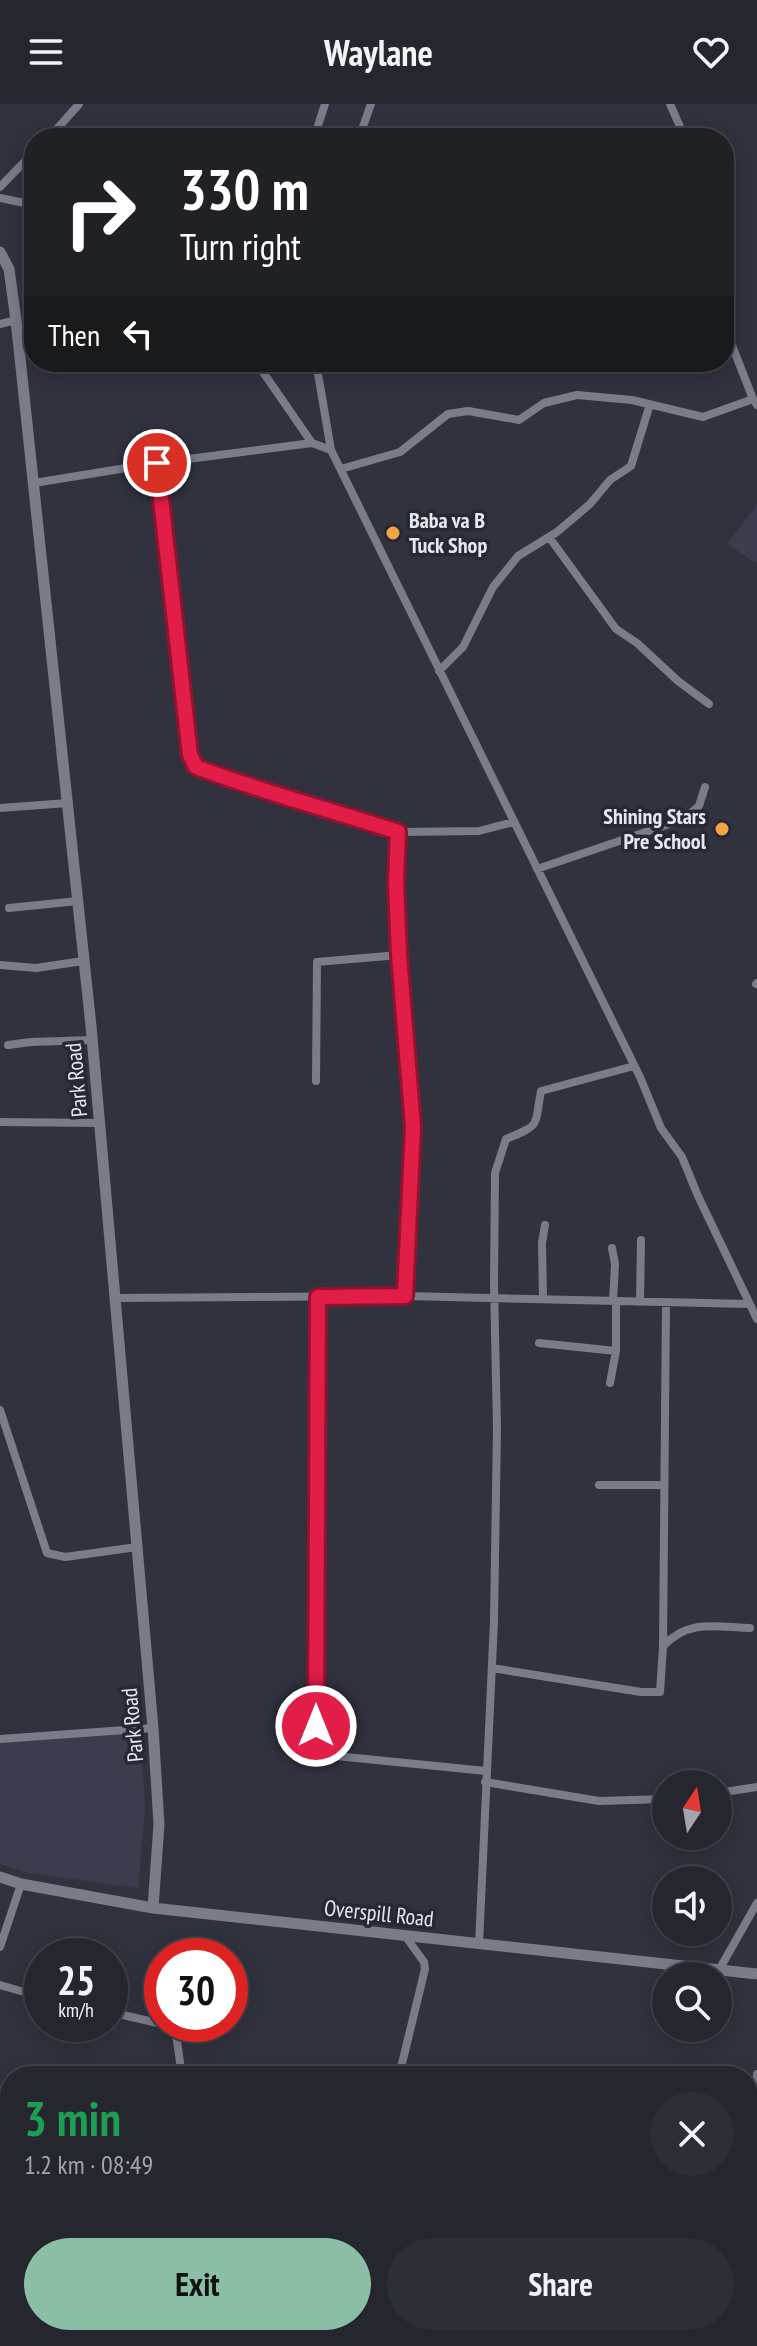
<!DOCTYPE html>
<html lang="en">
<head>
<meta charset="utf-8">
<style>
	:root { --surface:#25262e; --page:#2d2e36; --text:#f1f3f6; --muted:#a3a5aa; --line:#42434a; --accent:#8abfa5 }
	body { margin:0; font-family:"PT Sans Narrow",sans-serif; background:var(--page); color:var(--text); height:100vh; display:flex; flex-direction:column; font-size:30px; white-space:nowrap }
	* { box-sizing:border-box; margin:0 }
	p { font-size:26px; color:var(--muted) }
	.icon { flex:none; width:44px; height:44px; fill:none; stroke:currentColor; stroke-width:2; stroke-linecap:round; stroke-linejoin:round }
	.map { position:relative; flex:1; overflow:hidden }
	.sheet { position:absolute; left:0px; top:1962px; width:758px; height:280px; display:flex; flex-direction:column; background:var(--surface); border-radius:32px 32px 0 0; box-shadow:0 4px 20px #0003,0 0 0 2px var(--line) }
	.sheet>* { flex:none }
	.hud { position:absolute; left:24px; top:24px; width:710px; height:244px; border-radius:32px; box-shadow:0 4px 20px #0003,0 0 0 2px var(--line); background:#202124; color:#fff; overflow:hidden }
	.needle { width:52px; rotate:12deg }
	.tools { position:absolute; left:652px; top:1666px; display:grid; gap:16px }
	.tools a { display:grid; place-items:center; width:80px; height:80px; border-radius:50%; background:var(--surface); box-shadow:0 4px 20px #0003,0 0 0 2px var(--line); font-size:40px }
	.speed { position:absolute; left:24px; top:1834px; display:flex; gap:16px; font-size:40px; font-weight:700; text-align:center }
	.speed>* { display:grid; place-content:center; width:104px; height:104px; border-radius:50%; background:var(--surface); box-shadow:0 4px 20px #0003,0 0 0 2px var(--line); line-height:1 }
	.speed small { font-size:20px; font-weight:400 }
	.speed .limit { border:12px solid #d22; background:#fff; color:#111 }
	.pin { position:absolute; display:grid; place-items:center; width:68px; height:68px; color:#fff; margin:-34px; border:4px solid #fff; border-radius:50%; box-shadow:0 2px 8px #0007 }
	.me { position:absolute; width:88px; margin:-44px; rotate:0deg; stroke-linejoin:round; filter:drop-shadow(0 0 6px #0008) }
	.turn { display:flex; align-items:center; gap:28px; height:168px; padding:0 24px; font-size:36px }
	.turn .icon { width:104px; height:104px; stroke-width:2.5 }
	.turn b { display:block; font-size:56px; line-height:68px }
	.then { display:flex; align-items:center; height:76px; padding:0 24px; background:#0003; gap:16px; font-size:30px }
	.round { display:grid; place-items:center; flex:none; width:84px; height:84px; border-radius:42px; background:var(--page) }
	.summary { display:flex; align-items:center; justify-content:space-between; height:136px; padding:0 24px }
	h1 { font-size:48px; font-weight:700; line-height:60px; color:#1e9e55 }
	.primary-button { display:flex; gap:16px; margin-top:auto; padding:16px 24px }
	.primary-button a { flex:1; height:92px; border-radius:48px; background:var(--accent); color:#111; font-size:32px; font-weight:700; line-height:92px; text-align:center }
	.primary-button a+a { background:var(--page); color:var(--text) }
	header { display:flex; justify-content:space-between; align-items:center; height:104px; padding:0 24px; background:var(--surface); font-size:36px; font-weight:700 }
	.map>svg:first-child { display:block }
	.built { fill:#3b3c4e }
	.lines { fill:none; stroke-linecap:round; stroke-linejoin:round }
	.street { stroke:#7b7c8a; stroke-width:8 }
	.secondary { stroke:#7b7c8a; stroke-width:11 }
	.route-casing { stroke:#92132f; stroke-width:20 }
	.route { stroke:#e11d48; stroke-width:14 }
	.poi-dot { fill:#f4a344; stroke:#282834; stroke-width:3 }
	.labels { text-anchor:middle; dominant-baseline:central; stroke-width:7; stroke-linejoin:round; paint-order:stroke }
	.poi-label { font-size:22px; font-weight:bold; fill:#e7e8ef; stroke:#282834; text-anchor:start }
	.street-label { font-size:22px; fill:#e7e8ef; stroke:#282834 }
</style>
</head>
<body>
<header><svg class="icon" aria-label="menu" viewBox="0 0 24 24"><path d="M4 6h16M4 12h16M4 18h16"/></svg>Waylane<svg class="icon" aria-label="heart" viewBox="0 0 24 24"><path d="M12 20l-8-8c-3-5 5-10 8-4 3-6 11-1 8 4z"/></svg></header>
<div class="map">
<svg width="757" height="2242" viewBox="0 0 757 2242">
	<rect width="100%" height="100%" fill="#31323e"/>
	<path class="built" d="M757,401V460L727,440Z
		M140,1622L145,1705L138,1784L29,1769L0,1760V1631Z
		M200,2232H528L521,2242H190Z"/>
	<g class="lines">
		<path class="street" d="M670,0L685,34
			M49,34L79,0
			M314,34L325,0
			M359,34L371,0
			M0,83L34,48
			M0,94L34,101
			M0,220L16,216
			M724,221L753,295
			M253,258L263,268L312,339
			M316,258L331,346
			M157,359L190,651L196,663L257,686L293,694L398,728L479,727L513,718
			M341,365L400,348L448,310L468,307L519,316L544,299L577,291L632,296L703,313L753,295L757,301
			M34,379L157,359L312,339L331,346L640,973L661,1024L682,1053L698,1092L757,1215
			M549,433L616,525L637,539L678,577L709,600
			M439,567L463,543L493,483L518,452L557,428L590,400L610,376L631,362L650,300
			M0,704L68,699
			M398,728L396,778L399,851L413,1023L405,1192
			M537,765L684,715L699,702L705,683
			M9,804L78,797
			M0,861L36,864L83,857
			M756,880L757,879
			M8,941L31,938L92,936
			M316,977L317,858L399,851
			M0,1018L99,1019
			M612,1144L615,1160L613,1197
			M318,1193L316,1650L486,1667
			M115,1194L405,1192L749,1200
			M543,1195L542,1139L545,1121
			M640,1198L641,1136
			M539,1239L616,1247
			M610,1279L616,1247V1197
			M0,1306L47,1449L65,1453L137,1443
			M599,1381H664
			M663,1542C689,1515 715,1523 750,1524
			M492,1564L641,1588H660L663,1543L666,1199
			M0,1635L153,1624
			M485,1678L599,1697L666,1695
			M718,1689L757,1683
			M479,1840L494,1517L497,1324L494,1180L495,1069L506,1035C542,1020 534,1023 541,987L634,962
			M0,1843L21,1780
			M719,1866L757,1799
			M0,1881L42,1893
			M110,1908L162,1920
			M163,1920L175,1923L182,1972
			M399,1972L425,1865L424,1858L406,1833
			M0,1997L10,2000
			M748,2076L753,2060L757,1970
			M0,2228L10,2242
			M25,2242L37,2232
			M662,2242L664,2232"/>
		<path class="secondary" d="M0,148L9,165L16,216L91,922L153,1624L159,1720L153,1804
			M0,1773L21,1780L153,1804L757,1870
			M0,2042L10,2056
			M138,2232L146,2242"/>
	</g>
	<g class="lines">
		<defs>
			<path id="route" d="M157,359L190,651L196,663C262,688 331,706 398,728L396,778L399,851L413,1023L405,1192L318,1193L316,1622"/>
		</defs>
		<use href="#route" class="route-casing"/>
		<use href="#route" class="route"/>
	</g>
	<g class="poi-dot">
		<circle cx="393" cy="429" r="8"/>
		<circle cx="722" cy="725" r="8"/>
	</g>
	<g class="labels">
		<g class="poi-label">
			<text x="409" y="416">Baba va B<tspan x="409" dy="25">Tuck Shop</tspan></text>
			<text x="706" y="712" text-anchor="end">Shining Stars<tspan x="706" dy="25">Pre School</tspan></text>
		</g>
		<g class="street-label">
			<text transform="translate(76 976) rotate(-95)">Park Road</text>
			<text transform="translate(132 1621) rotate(-95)">Park Road</text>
			<text transform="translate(379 1809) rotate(6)">Overspill Road</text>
		</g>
	</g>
</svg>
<div class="tools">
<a><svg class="needle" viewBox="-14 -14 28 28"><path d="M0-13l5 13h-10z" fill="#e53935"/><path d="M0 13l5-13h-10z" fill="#a3a5aa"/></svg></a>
<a><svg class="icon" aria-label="sound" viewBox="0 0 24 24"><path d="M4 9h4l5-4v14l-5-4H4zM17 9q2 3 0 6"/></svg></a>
<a><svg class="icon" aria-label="search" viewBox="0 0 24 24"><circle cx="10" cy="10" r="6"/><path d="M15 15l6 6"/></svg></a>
</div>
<div class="speed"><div>25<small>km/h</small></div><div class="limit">30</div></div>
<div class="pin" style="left:157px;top:359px;background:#d93025"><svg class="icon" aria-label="arrive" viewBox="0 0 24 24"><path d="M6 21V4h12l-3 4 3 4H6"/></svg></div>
<svg class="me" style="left:316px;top:1622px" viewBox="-20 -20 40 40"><circle r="17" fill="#e11d48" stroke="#fff" stroke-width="3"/><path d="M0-11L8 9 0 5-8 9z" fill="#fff"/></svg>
<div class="hud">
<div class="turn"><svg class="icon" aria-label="right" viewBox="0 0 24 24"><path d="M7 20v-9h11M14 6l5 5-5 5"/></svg><div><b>330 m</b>Turn right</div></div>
<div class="then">Then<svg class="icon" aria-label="left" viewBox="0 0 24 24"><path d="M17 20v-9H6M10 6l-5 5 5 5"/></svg></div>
</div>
<section class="sheet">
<div class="summary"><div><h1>3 min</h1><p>1.2 km · 08:49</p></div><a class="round"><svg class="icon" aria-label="close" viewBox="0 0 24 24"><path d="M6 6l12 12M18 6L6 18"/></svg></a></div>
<div class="primary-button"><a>Exit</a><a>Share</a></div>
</section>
</div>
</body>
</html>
